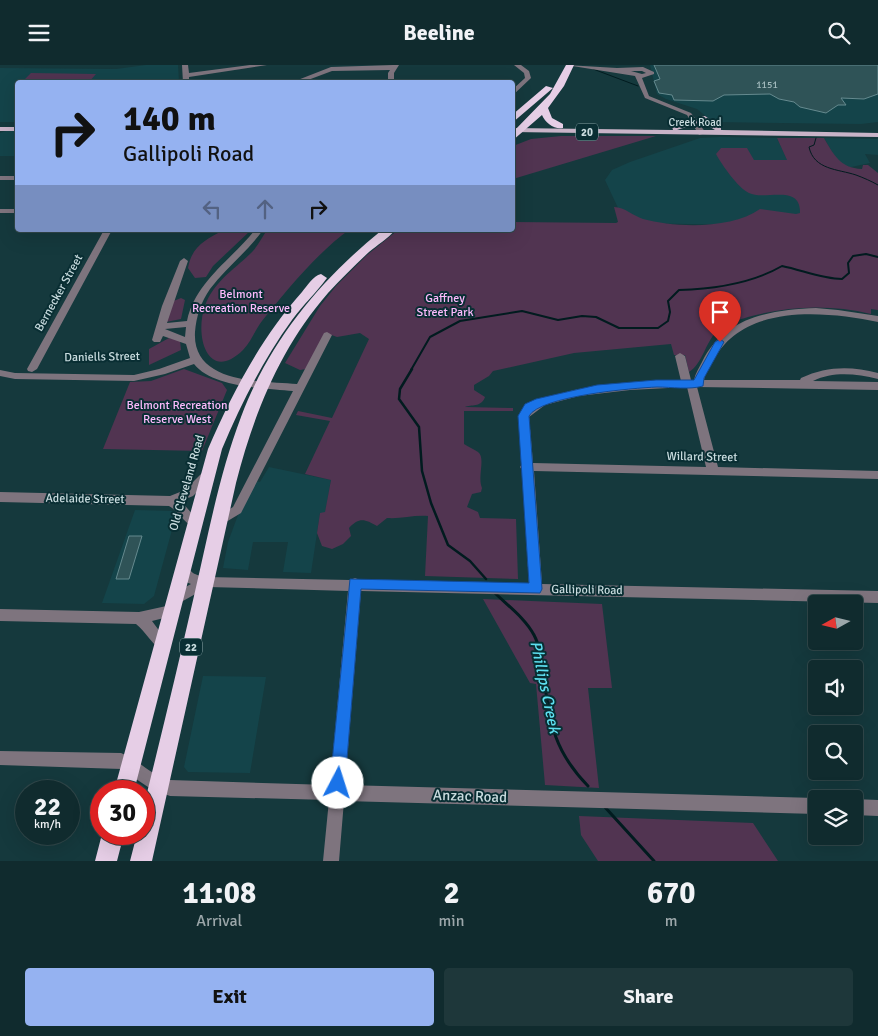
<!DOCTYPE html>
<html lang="en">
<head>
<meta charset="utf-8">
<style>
	:root { --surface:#102b2e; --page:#1e373a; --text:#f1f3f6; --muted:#9ca7aa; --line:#30474a; --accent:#95b2f1 }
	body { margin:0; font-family:Signika,sans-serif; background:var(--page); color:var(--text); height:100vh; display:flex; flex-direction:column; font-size:19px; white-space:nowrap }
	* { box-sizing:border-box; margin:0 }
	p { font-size:16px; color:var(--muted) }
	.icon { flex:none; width:28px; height:28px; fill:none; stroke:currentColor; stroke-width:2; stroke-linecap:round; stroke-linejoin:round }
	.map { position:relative; height:796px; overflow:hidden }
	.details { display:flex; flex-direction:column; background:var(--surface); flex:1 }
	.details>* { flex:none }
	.guide { position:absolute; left:15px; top:15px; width:500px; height:152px; border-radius:5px; box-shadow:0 5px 20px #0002,0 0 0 1px var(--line); background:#95b2f1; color:#111; overflow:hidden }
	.needle { width:32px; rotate:262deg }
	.fabs { position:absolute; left:808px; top:530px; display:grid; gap:10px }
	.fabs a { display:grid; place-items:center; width:55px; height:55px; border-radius:5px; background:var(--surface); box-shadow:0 5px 20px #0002,0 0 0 1px var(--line); font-size:25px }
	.speed { position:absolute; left:15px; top:715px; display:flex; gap:10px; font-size:25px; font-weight:700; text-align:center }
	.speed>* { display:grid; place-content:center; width:65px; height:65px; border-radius:50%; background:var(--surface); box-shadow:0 5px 20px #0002,0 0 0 1px var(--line); line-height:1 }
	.speed small { font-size:12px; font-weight:400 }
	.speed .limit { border:8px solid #d22; background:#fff; color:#111 }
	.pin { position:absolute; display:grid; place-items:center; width:42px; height:42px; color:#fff; margin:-51px -21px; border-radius:50% 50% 50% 0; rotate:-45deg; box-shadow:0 0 5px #0007 }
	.pin .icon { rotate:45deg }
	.me { position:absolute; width:55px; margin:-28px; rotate:5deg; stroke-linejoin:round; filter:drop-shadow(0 0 4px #0008) }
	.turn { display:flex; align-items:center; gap:18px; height:105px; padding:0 25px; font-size:22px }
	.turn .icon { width:65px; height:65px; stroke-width:2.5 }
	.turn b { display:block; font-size:35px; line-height:42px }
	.lanes { display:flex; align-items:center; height:48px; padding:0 25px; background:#0003; justify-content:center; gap:25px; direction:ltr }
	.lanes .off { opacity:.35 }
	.eta { display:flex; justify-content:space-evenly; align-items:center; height:85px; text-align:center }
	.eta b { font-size:30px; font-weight:800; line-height:35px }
	.cta { display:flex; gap:10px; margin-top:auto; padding:10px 25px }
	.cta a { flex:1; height:58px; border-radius:5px; background:var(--accent); color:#111; font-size:20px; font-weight:800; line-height:58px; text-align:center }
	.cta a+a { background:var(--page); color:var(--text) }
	header { display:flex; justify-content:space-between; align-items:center; height:65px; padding:0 25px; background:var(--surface); font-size:22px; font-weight:800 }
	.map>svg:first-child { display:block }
	.built { fill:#14444a }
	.green { fill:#513451 }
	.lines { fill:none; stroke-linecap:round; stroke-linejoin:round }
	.stream-far3 { stroke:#011b1f; stroke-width:1 }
	.stream-far2 { stroke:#011b1f; stroke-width:2 }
	.stream-far1 { stroke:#011b1f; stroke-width:2.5 }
	.stream { stroke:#011b1f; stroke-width:3 }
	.building { fill:#2f5357; stroke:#658a8f }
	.minor { fill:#7e747e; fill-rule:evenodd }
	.major { fill:#c9b4c8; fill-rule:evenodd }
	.highway { fill:#e6cee6; fill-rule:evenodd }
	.route { fill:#1a73e8; stroke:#114b97 }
	.labels { text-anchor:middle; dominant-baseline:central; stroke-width:4; stroke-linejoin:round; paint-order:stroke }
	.number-label { font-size:10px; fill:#a2babd }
	.far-street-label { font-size:11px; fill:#c9dcdf; stroke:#092e33 }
	.shield { fill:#092e33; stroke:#8fa8ab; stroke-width:1 }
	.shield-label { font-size:11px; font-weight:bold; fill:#c9dcdf }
	.street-label { font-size:12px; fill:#c9dcdf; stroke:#092e33 }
	.park-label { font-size:12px; fill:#fdbafd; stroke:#092e33 }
	.near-street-label { font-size:15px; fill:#c9dcdf; stroke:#092e33 }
	.near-water-label { font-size:16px; font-style:italic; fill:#5ddff0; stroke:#092e33 }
</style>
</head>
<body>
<header><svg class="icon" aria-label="menu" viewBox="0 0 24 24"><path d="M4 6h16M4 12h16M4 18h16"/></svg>Beeline<svg class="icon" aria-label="search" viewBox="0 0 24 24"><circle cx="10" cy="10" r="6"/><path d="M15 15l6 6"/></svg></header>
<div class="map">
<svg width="878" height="796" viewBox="0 0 878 796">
	<rect width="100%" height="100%" fill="#15393d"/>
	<path class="built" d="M146,0H178L179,17L18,18L17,57H0V3L116,4Z
		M650,0H878V57L861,59L713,57L697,44L666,34L657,29Z
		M6,66H17V91H0V68Z
		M720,72L777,73L818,161L625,158L605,115L612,105L630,97L700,73Z
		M824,73L878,74V90L865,89L870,98L842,104Z
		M269,402L331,415L325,448H320L311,508L283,507L288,477H253L248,505L223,503L228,477L238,450L255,416L260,417Z
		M135,445L174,446L176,450L154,531L144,539L102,538Z
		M203,611L266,612L250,708L188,707L184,702Z"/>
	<path class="green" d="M31,8L96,9L89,17H22Z
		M561,71H656L513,114V81L531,74Z
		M777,73H824C834,90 840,103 862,104L863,100H868L878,108V245L871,244V249C829,239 789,241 748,252C738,255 725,258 717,266C705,278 703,298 689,307L685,290H674L671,279L574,288L493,306L489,311L474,320V325L485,332C481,343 471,339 465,342L513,343V346H464V379C468,382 474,384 478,387C486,393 477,412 482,423L481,427L472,429L467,442L478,447L480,453L516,454L518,514L425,511L428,451C413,450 401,454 387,453L377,461C365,454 359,452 349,463L351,471L343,479L332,484L322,481L317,468L320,448L325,447L331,415L305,409L330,356L296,350L298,346L332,353L369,274L360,268L337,272L326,268L306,304L300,305L285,298L320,241L336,221L367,190L398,165H512L513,157L616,158L618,157L614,142C625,142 633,151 643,154C676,163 732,164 760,144L796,149L800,148C801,118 764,136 749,128C738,123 722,100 716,89L721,83H747L754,95H787Z
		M224,165L250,166L213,201L206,212L195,213L188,203C192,181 205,175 224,165Z
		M267,165H349C319,186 285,227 262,256C255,265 251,277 243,285C208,319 194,271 205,241C213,217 235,204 252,187C258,181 262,172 267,165Z
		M181,233L185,235L181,254L166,257L171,237Z
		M169,273L180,275L181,285L149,300V284Z
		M184,304L222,318L227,325L202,386L103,384L130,317L151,316Z
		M483,534L602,539L612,623H588L599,723L545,720L536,619L530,618Z
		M579,751L753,758L778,796H598L581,770Z"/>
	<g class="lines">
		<path class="stream-far3" d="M593,4L638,21
			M816,73L814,80L809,82C814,105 838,104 856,110C864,113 871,116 878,120"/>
		<path class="stream-far2" d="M411,305L430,272L460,256L522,246L558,255L582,251L596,252L619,263H658L668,256L670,247L668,236L679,225C714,224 751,219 782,201C802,205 822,214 842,214L849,208L848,198L853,191L866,189L878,192"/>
		<path class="stream-far1" d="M412,304L400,324L399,334L419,362L422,406L431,438L448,480L470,496L486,514"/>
		<path class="stream" d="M495,528C508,541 525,553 534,570C541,583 542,600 544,614C550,660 555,687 588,721
			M603,740L654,796"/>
	</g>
	<path class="building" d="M654,0H878V29L864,34L841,33L846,40H838L826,48L800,42L794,37L779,34L770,29L724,30L713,36L674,35L672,30L659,28L654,16L660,14Z
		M129,471H142L129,514H116Z"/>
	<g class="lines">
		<path class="minor" d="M182,0H188L189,8L250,0H267L189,12V18H183Z
			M393,0H399L394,8V18H388V8L390,5L332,6L300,18H290L331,2Z
			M514,0H521L529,6L531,13L512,31V25L525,13L524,8Z
			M566,0L617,3L643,2L654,7V9L642,13L649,31L691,48L706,68L699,70L687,50L645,33L635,11ZM631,6H642L646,8L642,9Z
			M0,111H18V115H0Z
			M0,144H18V148H0Z
			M104,165H112L37,304L32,307L28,306L27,304Z
			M255,165H263C247,187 226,203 210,224C201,237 196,252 195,267C192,319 261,316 297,319L324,268L327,267L332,270L241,448L221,460L217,458L215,455L217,452L233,442L293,326C265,323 213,323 194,299L165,309L134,316L15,314L0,311V305L15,308L134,310L159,304L190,293L186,279L163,271L160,277H154L152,275L162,241L180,196L184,193L188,196L167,258L187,256C195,217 231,195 255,165ZM186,262L185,272L165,264Z
			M816,243L838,245L878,251V257C824,246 741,238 712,298C709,303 705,309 704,315H800L801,313C827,301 851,301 878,308V314C856,309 834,306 813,316L878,317V325L697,322L718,402L878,406V414L534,406L542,519L878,526V538L361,526L345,720L816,733V749L344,736L339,796H323L329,735L170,731L151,724L121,704L0,700V686L121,688C139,695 153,712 170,715L330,720L348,526L208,522L174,541L169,539L168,535L169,531L191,519C184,517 179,512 176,505L178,501C186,498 187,503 193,508C196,510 202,511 206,512L350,515L355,513L360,515L529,519L522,405L520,402L522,399L519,351L520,348L538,334L579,324L630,318L681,316L675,291L680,288L685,291L691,315H694C695,309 699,303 702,297C724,252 770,245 816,243ZM687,322L706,402L533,398L529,352L545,340L579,331L630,325Z
			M206,407L210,408L212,411L210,414L193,431L181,436L200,458L198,461C188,465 179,446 169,441L0,437V427L170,431L185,425L202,408Z
			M171,540L176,542L178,546L176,550L152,556L169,579L167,583L162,585C154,582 145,566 136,559L0,556V544L139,547Z
			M854,734L878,735V751L854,750Z"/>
		<path class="major" d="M699,51H705L721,62V65L878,68V72L512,67V63L673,65L672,61L695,54H698V58L677,65H715L699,55Z
			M0,62H18V66H0Z"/>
		<path class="highway" d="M566,0H574L564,21L548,43L552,53L563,59V63C555,65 545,58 542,50L512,76V68L550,29Z
			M546,21L553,23L512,58V50Z
			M382,165H395C388,174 377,180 369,187C355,200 341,214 328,228C280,283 254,348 236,418L152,796H130L137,769H144V740C161,671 178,601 194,531C208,471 219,410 241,352C269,277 320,215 382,165Z
			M321,209L327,213C316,228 303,240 292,255C263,295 241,339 222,384L134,726H114L208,384C232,328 261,273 302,227C307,221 313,211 321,209Z
			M102,769H124L117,796H95Z"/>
	</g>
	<path class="route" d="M720,274L724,277L704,313L703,321C689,325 672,322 657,322C633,323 540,331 529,351L542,524L540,528L361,524L345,718L343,723L338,726L332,723L330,718L350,514L529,518L518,351L525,339L536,334L597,320L656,315H694L715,277Z"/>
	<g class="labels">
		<g class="number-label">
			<text x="767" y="20">1151</text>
		</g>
		<g class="far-street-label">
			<text x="695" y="57">Creek Road</text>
		</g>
		<g class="shield">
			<rect x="576" y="58.5" width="22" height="17" rx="4"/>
			<rect x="180" y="573.5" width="22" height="17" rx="4"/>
		</g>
		<g class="shield-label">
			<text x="587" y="67">20</text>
			<text x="191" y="582">22</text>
		</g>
		<g class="street-label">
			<text transform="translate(59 228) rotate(-61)">Bernecker Street</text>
			<text transform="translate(102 292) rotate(-1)">Daniells Street</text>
			<text transform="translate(702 392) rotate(1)">Willard Street</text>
			<text transform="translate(187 418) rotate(-74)">Old Cleveland Road</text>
			<text transform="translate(85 434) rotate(1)">Adelaide Street</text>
			<text transform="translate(587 525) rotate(1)">Gallipoli Road</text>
		</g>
		<g class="park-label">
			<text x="241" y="229">Belmont<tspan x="241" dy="14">Recreation Reserve</tspan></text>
			<text x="445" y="233">Gaffney<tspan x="445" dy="14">Street Park</tspan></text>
			<text x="177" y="340">Belmont Recreation<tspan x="177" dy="14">Reserve West</tspan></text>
		</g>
		<g class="near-street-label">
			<text transform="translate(470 731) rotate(2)">Anzac Road</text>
		</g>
		<g class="near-water-label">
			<text transform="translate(545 622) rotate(78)">Phillips Creek</text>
		</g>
	</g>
</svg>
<div class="fabs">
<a><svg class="needle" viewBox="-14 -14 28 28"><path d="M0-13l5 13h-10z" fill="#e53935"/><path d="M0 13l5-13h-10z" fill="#9ca7aa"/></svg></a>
<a><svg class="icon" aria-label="sound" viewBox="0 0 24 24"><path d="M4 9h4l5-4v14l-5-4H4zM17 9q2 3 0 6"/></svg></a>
<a><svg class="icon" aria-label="search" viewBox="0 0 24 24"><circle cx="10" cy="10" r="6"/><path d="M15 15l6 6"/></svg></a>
<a><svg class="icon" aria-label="layers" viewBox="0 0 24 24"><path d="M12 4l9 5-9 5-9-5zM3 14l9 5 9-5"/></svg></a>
</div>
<div class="speed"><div>22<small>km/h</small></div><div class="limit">30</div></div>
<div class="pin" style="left:720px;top:277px;background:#d93025"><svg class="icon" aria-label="arrive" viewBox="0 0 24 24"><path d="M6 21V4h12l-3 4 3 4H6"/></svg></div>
<svg class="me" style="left:338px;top:718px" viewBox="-20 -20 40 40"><circle r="19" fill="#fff"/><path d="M0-13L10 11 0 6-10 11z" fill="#1a73e8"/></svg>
<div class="guide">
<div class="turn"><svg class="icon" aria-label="right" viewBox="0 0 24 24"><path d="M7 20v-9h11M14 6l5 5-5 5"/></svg><div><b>140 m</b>Gallipoli Road</div></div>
<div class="lanes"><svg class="icon off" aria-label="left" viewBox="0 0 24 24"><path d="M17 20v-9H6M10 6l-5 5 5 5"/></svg><svg class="icon off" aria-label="ahead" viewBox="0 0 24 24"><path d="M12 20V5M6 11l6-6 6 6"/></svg><svg class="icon" aria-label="right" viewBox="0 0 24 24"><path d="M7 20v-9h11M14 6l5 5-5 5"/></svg></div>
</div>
</div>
<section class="details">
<div class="eta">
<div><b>11:08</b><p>Arrival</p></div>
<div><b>2</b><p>min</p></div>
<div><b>670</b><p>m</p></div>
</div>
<div class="cta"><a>Exit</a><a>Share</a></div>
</section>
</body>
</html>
